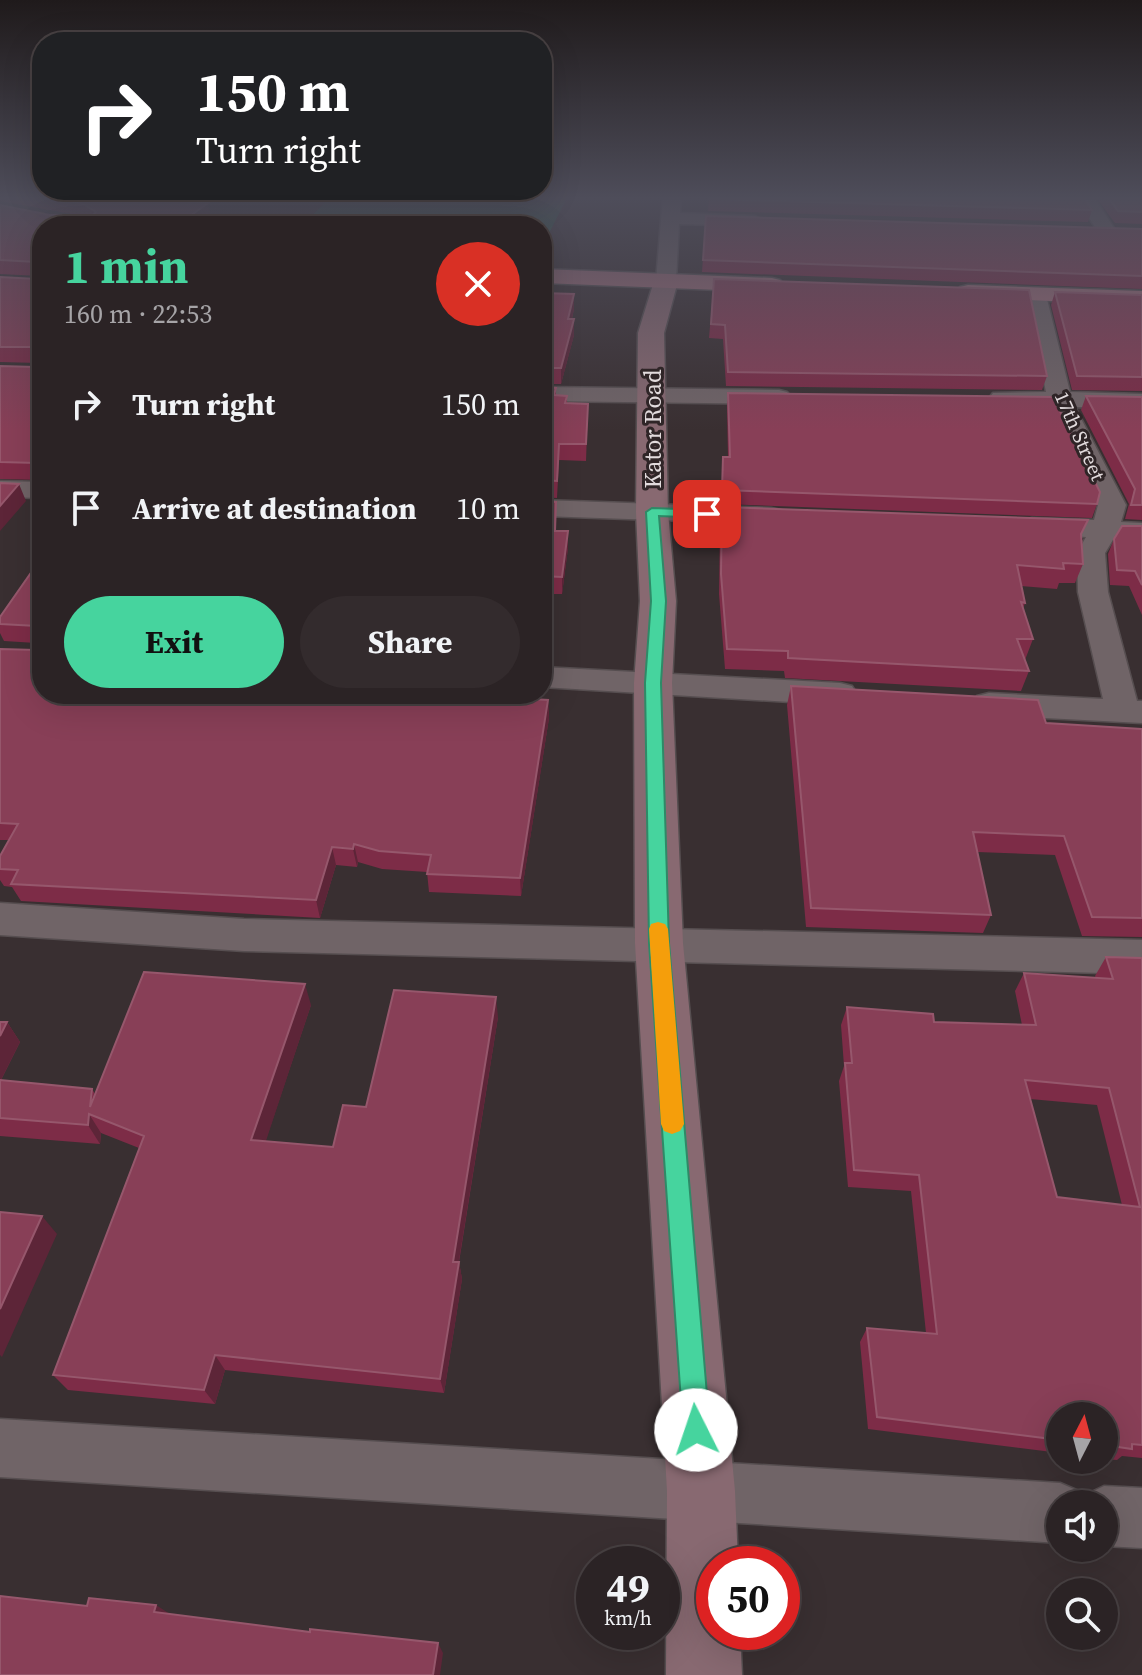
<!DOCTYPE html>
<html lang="en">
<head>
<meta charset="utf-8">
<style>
	:root { --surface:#2b2325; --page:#332b2d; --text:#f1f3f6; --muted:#a6a4a7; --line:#474042; --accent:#46d49e }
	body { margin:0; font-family:"Source Serif 4",serif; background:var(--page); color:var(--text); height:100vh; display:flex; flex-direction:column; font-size:30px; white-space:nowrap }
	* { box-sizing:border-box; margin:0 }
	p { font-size:26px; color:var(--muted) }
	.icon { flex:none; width:44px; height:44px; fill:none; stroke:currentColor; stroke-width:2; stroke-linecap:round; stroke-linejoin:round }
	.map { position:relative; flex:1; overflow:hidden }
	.panel { position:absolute; left:32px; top:216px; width:520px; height:488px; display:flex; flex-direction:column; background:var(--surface); border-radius:32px; box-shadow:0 8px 32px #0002,0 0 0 2px var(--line) }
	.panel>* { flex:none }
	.guide { position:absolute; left:32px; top:32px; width:520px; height:168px; border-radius:32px; box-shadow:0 8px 32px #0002,0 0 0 2px var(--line); background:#202124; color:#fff; overflow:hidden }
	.needle { width:52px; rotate:6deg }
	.buttons { position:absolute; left:1046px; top:1402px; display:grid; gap:16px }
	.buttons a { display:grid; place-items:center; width:72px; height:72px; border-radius:50%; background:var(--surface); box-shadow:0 8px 32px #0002,0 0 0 2px var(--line); font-size:40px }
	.speed { position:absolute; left:576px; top:1546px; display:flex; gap:16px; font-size:40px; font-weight:700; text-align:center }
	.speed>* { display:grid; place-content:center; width:104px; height:104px; border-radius:50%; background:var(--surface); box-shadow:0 8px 32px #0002,0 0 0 2px var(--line); line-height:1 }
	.speed small { font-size:20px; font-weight:400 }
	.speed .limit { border:12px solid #d22; background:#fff; color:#111 }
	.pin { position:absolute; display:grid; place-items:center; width:68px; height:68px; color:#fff; margin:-34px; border-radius:16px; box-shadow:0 4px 12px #0006 }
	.me { position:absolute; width:88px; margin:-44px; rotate:356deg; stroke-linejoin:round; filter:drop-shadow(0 0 6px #0008) }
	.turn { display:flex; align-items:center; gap:28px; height:168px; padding:0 32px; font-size:36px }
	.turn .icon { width:104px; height:104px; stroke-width:2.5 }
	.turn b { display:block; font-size:56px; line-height:68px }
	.round { display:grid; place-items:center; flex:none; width:84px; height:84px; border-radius:42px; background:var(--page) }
	.headline { display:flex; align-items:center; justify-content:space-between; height:136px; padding:0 32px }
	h1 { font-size:48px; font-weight:700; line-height:60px; color:var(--accent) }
	.action { display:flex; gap:16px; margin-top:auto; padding:16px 32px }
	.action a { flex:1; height:92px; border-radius:48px; background:var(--accent); color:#111; font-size:32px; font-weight:700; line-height:92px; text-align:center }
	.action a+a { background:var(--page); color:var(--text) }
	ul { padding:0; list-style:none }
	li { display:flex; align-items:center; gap:24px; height:104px; padding:0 32px }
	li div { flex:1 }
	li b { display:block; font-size:30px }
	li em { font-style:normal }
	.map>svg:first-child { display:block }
	.green { fill:#1c674b }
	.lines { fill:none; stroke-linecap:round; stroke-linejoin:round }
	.minor-casing { stroke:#564e50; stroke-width:3 }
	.secondary-casing { stroke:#564e50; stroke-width:3 }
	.primary-casing { stroke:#564e50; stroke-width:3 }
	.minor { fill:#706467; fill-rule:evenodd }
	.secondary { fill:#886971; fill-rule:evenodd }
	.primary { fill:#a16e7a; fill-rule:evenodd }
	.wall { fill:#7d2c47; fill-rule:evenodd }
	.shaded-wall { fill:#5d2538 }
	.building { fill:#883f57; stroke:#96576c; stroke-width:2; fill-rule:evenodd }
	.route { fill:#46d49e; stroke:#2e8a67; stroke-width:2 }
	.slow { fill:#f59e0b }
	.labels { text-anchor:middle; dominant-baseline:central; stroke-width:6; stroke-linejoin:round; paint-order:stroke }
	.far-street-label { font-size:20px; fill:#e2dbdd; stroke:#2f2527 }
	.street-label { font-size:24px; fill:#e2dbdd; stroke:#2f2527 }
</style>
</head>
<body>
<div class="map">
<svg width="1142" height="1675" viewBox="0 0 1142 1675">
	<rect width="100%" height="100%" fill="#392f31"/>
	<path class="green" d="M331,196H568L544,243L542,226H302Z"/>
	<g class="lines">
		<defs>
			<path id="minor" d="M663,196H681L680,213L755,216L764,221L755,226L679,224L676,281L666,287L656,281Z
				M1075,196H1093L1116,231L1114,235H1100Z
				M1036,289L1046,295L1070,392L1142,394V408L1075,407L1126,505L1121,522L1142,523V539L1114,538L1105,553L1108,592L1137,701H1142V723L989,715L977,712L972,704L977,696L989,693L1103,699L1078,592L1077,553L1086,537L1022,532L1018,526L1022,520L1032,518L1094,520L1098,505L1051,406L993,403L989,398L993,393L1046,392L1026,295Z
				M542,387L779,390L787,392L791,397L787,402L779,404L542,401Z
				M0,481L42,482V498L0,497Z
				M542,500L771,508L781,510L785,516L781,522L771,524L542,516Z
				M542,667L840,683L852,686L857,694L852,702L840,705L542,687Z
				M0,903L244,919L1142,940V974L244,951L0,935Z
				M0,1419L1060,1483L1081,1492L1083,1496L1104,1486L1142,1488V1548L1104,1546V1504H1060V1543L0,1477Z"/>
			<path id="secondary" d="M666,274L674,276L678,281L664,333L668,512L676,601L672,683L683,943L735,1491L738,1564H714V1632H740L742,1675H666L667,1491L635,943L634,683L640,601L636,512L638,333L654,281L658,276Z"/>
			<path id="primary" d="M542,269L772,278L780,280L784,285L780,290L772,292L542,283Z
				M968,285L1142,291V305L960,297L956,292L960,287Z"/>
		</defs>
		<use href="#minor" class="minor-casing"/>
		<use href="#secondary" class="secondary-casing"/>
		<use href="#primary" class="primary-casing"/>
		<use href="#minor" class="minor"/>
		<use href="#secondary" class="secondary"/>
		<use href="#primary" class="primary"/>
	</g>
	<path class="wall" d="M0,196H129L211,217L42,226V480L0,479V366L36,367L39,364V363L0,362V277L37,279L40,276L0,274V205L50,215H77L0,201Z
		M709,196L1092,210L1088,222L708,211Z
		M1095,196H1142V224L1115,223Z
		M706,216L1142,229V289L702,272Z
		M714,279L1047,376L1042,390L726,386L723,339L709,338Z
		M1055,292L1142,295V391L1072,390L1051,305Z
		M542,293L574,294V309L572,319H574V335L561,384H542Z
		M542,387L556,388V395L567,396V403L588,404L586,461L559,460L557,498L542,497Z
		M728,393L1097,504L1092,518L721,504L723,457H728L727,406Z
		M1086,396L1142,397V520L1125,519L1129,504L1081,410Z
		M542,501L556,531L568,548L562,594H542Z
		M722,507L1082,538L1083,564L1075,583H1059L1057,589L1021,586L1025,603L1023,609L1033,639L1025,660L1029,671L1021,691L785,678L784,671L725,669L719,594L720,526Z
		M1142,526V615L1129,586L1110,585L1108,554L1114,539Z
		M42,557V694L548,700L549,718L521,896L429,892L427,872L382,869L358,862L357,867L336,865L320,918L21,901L12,887L4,886L0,880V856L9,840H0V649L36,650V643L4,641L0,633V617Z
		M791,686L1046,723L1142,729V937L1082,936L1055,855L977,852L991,915L983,933L806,927L787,705Z
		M1106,957L1142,958V1458L1122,1456L1117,1460L1104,1459V1416H1060V1453L868,1429L860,1342L867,1328L926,1333L911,1191L848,1187L839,1081L844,1066L841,1025L847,1007L934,1022L1022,1025L1015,991L1024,973L1096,978L1095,976ZM1030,1099L1097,1105L1122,1205L1057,1197Z
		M311,1005L265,1142L333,1147L366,1107L498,1017L459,1262L462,1279L444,1393L225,1370L215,1404L68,1390L53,1375L139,1148L101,1133L100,1144L0,1136V1022H7L20,1042L1,1080L92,1089L95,1094Z"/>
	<path class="shaded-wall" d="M208,203L211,217L198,226H176Z
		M574,294V309L568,334V319Z
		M574,319V335L561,384V368Z
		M42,457V476L37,463Z
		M19,484L26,501L0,531V506Z
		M568,531V548L562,594V577Z
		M548,700L549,718L521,896L520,878Z
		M354,844L358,862L357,867L353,849Z
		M332,847L336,865L320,918L316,900Z
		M305,984L311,1005L260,1159L251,1140Z
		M496,997L498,1017L456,1279L453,1262Z
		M7,1022L20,1042L0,1082V1036Z
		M89,1114L101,1133L100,1144L88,1125Z
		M42,1216L57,1234L2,1357L0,1355V1309Z
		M459,1262L462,1279L444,1393L440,1379Z
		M215,1355L225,1370L215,1404L204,1390Z
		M156,1605L173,1616L154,1612Z
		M438,1643L443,1653L440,1675H433Z"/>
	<path class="building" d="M44,196H129L208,203L176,226H42V457L37,463L0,462V366L36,367L39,364L40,350L37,347H0V277L37,279L40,276V265L37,262L0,260V205L50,215H93L96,212L83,204Z
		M709,196H1083L1092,210L709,199Z
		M1107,196H1142V212L1118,211Z
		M706,216L1142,229V276L703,260Z
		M714,279L1029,290L1047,376L728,372L725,325L711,324Z
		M1055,292L1142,295V377L1077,376Z
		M542,293L574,294L568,319H574L561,368H542Z
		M542,387L556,388L554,395L567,396L565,403L588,404L586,444H559L557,481L542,480Z
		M728,393L1053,397L1100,492L1097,504L722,490L723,457H730Z
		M1086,396L1142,397V505H1131L1135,489Z
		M0,483L19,484L0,506Z
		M542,501L556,502L555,531H568L562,577L542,576Z
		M722,507L1088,520L1081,534L1083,564L1063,563L1064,569L1017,565L1025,603L1021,602L1033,639H1017L1029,671L788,658V651L727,649L721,574Z
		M1122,526H1142V585L1135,571L1117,570L1114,539Z
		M42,557V694H442L548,700L520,878L427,874L431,855L379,851L354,844L353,849L332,847L316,900L11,884L18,870L0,869V856L18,824L0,823V649L36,650L37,626L0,624V617Z
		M791,686L1038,700L1046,723L1142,729V918L1092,917L1064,836L973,832L991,915L811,908Z
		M1106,957L1142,958V1445L1132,1444V1449L1104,1445V1416H1060V1440L877,1417L867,1328L937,1334L919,1175L854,1170L845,1063H852L847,1007L933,1014L934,1022L1036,1025L1024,973L1113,979ZM1025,1080L1109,1088L1140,1207L1057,1197Z
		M144,972L305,984L251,1140L333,1147L343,1105L366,1107L394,990L496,997L453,1262H459L440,1379L215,1355L204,1390L53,1375L144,1136L89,1114L88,1125L0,1118V1080L92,1089L90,1107Z
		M0,1022H7L0,1036Z
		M0,1212L42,1216L0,1309Z
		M0,1596L87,1606L89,1598L156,1605L154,1612L310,1632V1629L438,1643L433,1675H0Z"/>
	<linearGradient id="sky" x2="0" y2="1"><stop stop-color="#1f1a1b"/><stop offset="0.46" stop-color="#4e4d5a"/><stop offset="1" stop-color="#4e4d5a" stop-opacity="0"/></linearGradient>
	<rect width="1142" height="430" fill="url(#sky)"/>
	<path class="route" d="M652,508L707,510L714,514L707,518L659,516L666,601L661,683L669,943L710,1430L706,1440L696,1444L687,1440L683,1430L649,943L645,683L651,601L646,512Z"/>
	<path class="slow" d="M658,922L665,924L668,929L684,1124L680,1131L672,1134L664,1131L661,1124L649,929L651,924Z"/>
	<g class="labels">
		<g class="far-street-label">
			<text transform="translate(1080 436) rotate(66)">17th Street</text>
		</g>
		<g class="street-label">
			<text transform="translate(652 429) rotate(-90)">Kator Road</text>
		</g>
	</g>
</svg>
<div class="buttons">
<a><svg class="needle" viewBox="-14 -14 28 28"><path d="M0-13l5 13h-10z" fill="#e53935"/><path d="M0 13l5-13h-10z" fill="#a6a4a7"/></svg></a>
<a><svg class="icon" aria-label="sound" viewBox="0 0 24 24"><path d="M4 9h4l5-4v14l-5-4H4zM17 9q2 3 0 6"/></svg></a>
<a><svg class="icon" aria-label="search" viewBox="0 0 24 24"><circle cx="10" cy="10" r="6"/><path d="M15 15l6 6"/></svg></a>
</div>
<div class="speed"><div>49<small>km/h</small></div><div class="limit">50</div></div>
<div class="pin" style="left:707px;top:514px;background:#d93025"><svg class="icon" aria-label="arrive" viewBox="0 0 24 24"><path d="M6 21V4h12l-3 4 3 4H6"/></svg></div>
<svg class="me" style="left:696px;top:1430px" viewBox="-20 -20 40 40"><circle r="19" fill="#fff"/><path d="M0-13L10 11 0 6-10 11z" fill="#46d49e"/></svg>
<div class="guide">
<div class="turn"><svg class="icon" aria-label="right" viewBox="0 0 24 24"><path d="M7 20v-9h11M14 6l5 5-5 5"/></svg><div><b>150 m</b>Turn right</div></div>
</div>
<section class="panel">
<div class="headline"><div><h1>1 min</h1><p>160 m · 22:53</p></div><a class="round" style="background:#d93025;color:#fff"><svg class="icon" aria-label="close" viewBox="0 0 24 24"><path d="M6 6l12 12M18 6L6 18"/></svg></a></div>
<ul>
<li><svg class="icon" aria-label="right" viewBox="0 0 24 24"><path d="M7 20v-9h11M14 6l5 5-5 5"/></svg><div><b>Turn right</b></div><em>150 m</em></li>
<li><svg class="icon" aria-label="arrive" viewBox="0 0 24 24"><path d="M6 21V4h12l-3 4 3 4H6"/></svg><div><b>Arrive at destination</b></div><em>10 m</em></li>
</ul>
<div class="action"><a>Exit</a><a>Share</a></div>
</section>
</div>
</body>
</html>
